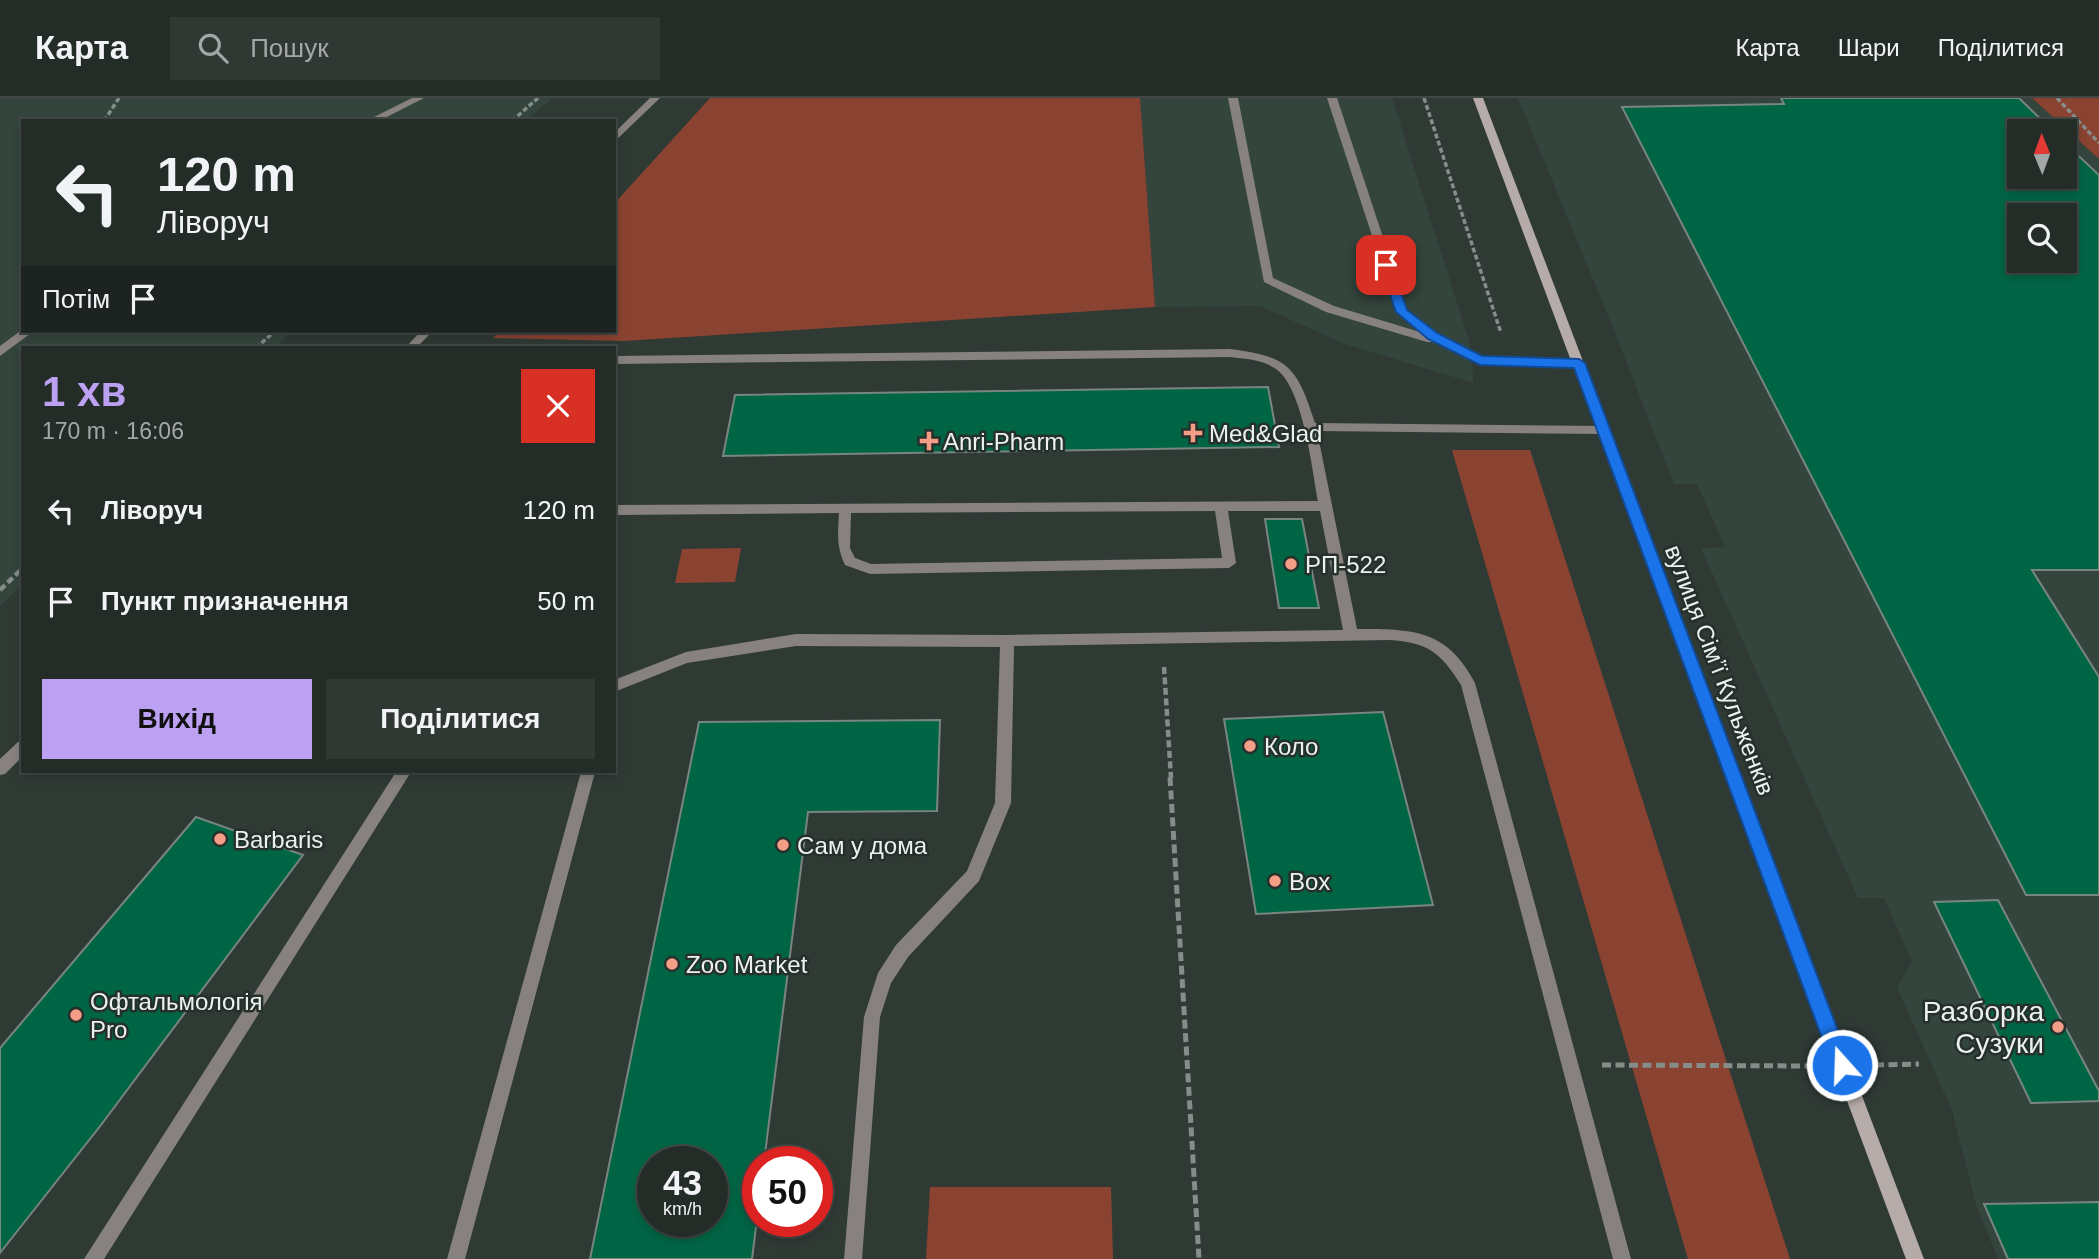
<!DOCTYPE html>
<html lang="uk">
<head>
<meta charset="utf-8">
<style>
	:root { --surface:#242c28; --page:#303834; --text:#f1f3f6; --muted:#a3a7a8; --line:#414845; --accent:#bca0f2 }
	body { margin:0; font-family:Arial,sans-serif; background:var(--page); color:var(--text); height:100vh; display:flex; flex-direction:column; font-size:26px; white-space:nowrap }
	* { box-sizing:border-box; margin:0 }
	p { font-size:23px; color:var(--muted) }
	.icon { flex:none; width:38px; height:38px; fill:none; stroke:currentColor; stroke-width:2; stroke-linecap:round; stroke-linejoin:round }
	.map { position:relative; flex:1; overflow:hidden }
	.sheet { position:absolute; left:21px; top:248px; width:595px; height:427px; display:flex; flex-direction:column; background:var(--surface); border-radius:0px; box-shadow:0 4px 10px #0003,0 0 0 2px var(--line) }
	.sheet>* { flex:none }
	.top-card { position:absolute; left:21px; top:21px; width:595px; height:214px; border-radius:0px; box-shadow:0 4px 10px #0003,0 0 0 2px var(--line); background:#242c28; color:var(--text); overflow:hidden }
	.needle { width:46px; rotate:359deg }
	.buttons { position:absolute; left:2007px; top:21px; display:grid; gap:14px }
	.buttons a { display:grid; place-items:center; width:70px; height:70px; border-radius:0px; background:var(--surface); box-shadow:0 4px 10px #0003,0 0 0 2px var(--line); font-size:35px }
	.speed { position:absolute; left:637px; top:1048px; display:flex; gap:14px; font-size:35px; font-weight:700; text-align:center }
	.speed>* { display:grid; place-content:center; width:91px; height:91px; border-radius:50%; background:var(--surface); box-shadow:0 4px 10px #0003,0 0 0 2px var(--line); line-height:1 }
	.speed small { font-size:18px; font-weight:400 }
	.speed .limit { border:10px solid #d22; background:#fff; color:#111 }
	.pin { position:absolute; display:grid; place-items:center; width:60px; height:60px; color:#fff; margin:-30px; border-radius:14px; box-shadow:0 4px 10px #0006 }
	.me { position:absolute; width:77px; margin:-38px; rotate:340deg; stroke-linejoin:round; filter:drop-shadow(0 0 5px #0008) }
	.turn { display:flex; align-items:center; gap:24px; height:147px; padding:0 21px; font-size:32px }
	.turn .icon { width:91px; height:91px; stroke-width:2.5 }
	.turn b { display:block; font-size:49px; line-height:60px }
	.then { display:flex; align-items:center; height:66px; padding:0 21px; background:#0003; gap:14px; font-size:26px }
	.round { display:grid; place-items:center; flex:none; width:74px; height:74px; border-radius:0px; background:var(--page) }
	.overview { display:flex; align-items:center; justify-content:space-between; height:119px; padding:0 21px }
	h1 { font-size:42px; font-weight:700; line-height:52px; color:var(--accent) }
	.primary-button { display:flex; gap:14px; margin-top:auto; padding:14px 21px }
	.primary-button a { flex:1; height:80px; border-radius:0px; background:var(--accent); color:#111; font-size:28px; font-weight:700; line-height:80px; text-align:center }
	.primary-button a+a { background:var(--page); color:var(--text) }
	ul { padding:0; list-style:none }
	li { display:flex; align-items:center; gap:21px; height:91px; padding:0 21px }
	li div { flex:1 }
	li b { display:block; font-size:26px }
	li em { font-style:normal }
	header { display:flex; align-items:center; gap:42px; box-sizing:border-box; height:98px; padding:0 35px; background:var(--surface); border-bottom:2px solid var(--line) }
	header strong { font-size:33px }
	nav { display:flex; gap:38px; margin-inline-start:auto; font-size:24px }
	.search { width:490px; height:63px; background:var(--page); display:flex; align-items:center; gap:18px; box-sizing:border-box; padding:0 24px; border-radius:0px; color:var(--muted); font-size:26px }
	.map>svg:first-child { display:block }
	.built { fill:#34453d; fill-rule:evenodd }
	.green { fill:#8b4331 }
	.building { fill:#006545; stroke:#79857f; stroke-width:2; fill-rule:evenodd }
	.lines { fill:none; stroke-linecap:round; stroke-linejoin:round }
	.path-far2 { stroke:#858d89; stroke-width:3.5; stroke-dasharray:5 2.5; stroke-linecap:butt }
	.path-far1 { stroke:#858d89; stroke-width:4.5; stroke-dasharray:7 3.5; stroke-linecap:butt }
	.path { stroke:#858d89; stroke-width:5; stroke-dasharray:9 4.5; stroke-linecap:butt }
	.lane { fill:#878280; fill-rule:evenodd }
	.street { fill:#878280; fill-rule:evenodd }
	.secondary { fill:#b5aba9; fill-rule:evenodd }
	.route { fill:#1a73e8; stroke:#114b97; stroke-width:2 }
	.poi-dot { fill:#f49e88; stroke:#26302b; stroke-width:2.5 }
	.labels { text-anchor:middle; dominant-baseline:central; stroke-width:5; stroke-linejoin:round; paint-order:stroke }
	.poi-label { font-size:24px; fill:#ebf1ee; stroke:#26302b; text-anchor:start }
	.street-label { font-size:24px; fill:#ebf1ee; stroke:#26302b }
	.near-poi-label { font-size:28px; fill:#ebf1ee; stroke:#26302b; text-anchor:end }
</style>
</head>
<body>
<header>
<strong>Карта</strong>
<div class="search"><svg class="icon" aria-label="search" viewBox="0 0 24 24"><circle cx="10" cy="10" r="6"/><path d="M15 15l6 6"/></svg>Пошук</div>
<nav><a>Карта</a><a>Шари</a><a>Поділитися</a></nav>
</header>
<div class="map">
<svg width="2099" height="1161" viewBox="0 0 2099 1161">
	<rect width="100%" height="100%" fill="#303a35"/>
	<path class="built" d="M0,0H552L526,23H23V233H293L274,250H23V486L0,508Z
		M1140,0H1392L1469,243L1474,285L1345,246L1260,208L1155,209Z
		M1518,0H2032L2099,61V1161H1998L1976,1107L1952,1012L1897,889L1912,864L1884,800H1858L1701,450L1725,449L1697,386H1674L1612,227ZM2020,33H2065V79H2020ZM2020,117H2065V163H2020Z"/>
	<path class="green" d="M710,0H1140L1155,209L624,243L493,240L500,233H614V106Z
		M2032,0H2099V61Z
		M1452,352H1530L1790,1161H1688Z
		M741,450L735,484L675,485L682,451Z
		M930,1089H1111L1113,1161H926Z"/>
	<path class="building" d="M1781,0H2019L2053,33H2020V79H2065V45L2099,77V472H2032L2099,579V797H2026L1622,9L1784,6ZM2020,117H2065V163H2020Z
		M1268,289L1279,349L723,358L735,297Z
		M1265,421H1302L1319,510H1279Z
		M1383,614L1433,807L1256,816L1224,621Z
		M940,622L937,713L808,714L764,1064H758V1113L752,1161H590L699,624ZM653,1064H712V1124H653Z
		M196,719L303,757L101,1027L0,1155V950Z
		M1998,802L2099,993V1003L2031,1005L1934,804Z
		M2099,1104V1161H2008L1984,1106Z"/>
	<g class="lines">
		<path class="path-far2" d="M1424,0L1501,235
			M2057,0L2099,45
			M104,23L119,0
			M512,23L538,0
			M256,250L275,233"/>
		<path class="path-far1" d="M0,492L23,470
			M1164,569L1171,680"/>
		<path class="path" d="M1170,679L1199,1161
			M1602,967L1810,968
			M1875,967L1919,966"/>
		<path class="lane" d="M412,0H424L379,23H366Z
			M1228,0H1238L1273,180L1334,208L1420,234L1397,214L1327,0H1337L1407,212L1436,235L1482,258L1579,261L1585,265L1583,268L1480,266L1434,244H1427L1326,214L1264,184Z
			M23,231L34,233L0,258V248Z
			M1229,251C1289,258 1297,269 1315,325L1604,328L1610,332L1604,336L1317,333L1357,531C1412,531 1447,531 1475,585L1631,1161H1613L1461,587C1441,555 1428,544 1389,542L1014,548L1011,705L979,783L908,859L891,885L880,919L862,1161H844L864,919L878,875L896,847L967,773L995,705L1000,549L796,548L687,565L614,594V582L686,554L796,536L1007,537L1343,532L1320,413H1228L1236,465L1229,470L870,476L845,467C836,448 838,436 839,415L614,417V407L1318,403C1312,370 1303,290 1276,271C1262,261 1245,261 1229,259L614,266V258ZM1215,413L1222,460L871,466L855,460L850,450L851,415Z
			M396,674H411L104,1161H84Z
			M581,674H595L465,1161H447Z"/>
		<path class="street" d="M650,0H660L614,44V35Z
			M421,233H433L416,250H405Z
			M23,642V658L5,676L0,677V661L18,644Z"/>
		<path class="secondary" d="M1473,0H1483L1924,1161H1906Z"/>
	</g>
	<path class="route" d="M1386,163L1392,167L1407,212L1437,235L1482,258L1579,261L1585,265L1851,967L1849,974L1842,977L1835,974L1832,967L1574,270L1480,267L1428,241L1396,214L1380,167Z"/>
	<g class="poi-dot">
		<path d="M1189.5 324.5h7v7h7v7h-7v7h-7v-7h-7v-7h7z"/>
		<path d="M925.5 332.5h7v7h7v7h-7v7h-7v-7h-7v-7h7z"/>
		<circle cx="1291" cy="466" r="7"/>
		<circle cx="1250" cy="648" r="7"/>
		<circle cx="220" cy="741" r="7"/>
		<circle cx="783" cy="747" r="7"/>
		<circle cx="1275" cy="783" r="7"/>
		<circle cx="672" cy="866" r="7"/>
		<circle cx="76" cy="917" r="7"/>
		<circle cx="2058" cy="929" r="7"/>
	</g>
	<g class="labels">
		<g class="poi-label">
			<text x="1209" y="335">Med&amp;Glad</text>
			<text x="943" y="343">Anri-Pharm</text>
			<text x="1305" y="466">РП-522</text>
			<text x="1264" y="648">Коло</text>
			<text x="234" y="741">Barbaris</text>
			<text x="797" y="747">Сам у дома</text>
			<text x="1289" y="783">Box</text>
			<text x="686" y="866">Zoo Market</text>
			<text x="90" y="903">Офтальмологія<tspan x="90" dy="28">Pro</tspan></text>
		</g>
		<g class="street-label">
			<text transform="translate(1720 572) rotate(69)">вулиця Сімʼї Кульженків</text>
		</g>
		<g class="near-poi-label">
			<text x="2044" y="913">Разборка<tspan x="2044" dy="32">Сузуки</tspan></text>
		</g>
	</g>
</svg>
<div class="buttons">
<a><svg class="needle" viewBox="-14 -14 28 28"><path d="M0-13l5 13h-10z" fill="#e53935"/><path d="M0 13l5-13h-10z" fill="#a3a7a8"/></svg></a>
<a><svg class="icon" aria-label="search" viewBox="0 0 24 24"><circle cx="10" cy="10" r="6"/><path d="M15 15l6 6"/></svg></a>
</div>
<div class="speed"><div>43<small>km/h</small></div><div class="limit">50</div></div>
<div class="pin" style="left:1386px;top:167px;background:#d93025"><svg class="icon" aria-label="arrive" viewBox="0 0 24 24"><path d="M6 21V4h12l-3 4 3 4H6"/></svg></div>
<svg class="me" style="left:1842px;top:967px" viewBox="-20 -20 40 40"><circle r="17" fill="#1a73e8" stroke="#fff" stroke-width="3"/><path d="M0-11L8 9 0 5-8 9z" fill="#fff"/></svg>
<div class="top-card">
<div class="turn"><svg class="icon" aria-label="left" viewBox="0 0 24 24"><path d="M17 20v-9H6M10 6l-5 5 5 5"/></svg><div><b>120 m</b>Ліворуч</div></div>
<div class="then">Потім<svg class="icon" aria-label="arrive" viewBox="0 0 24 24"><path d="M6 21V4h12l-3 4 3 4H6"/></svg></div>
</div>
<section class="sheet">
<div class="overview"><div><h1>1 хв</h1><p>170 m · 16:06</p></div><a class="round" style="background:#d93025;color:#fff"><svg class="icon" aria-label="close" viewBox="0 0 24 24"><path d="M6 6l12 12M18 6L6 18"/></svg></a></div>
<ul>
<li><svg class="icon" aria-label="left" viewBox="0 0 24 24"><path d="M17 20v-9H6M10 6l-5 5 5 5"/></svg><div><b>Ліворуч</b></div><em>120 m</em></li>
<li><svg class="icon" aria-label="arrive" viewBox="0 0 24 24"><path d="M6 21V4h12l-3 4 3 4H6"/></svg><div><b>Пункт призначення</b></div><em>50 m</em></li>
</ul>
<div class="primary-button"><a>Вихід</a><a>Поділитися</a></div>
</section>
</div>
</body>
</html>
